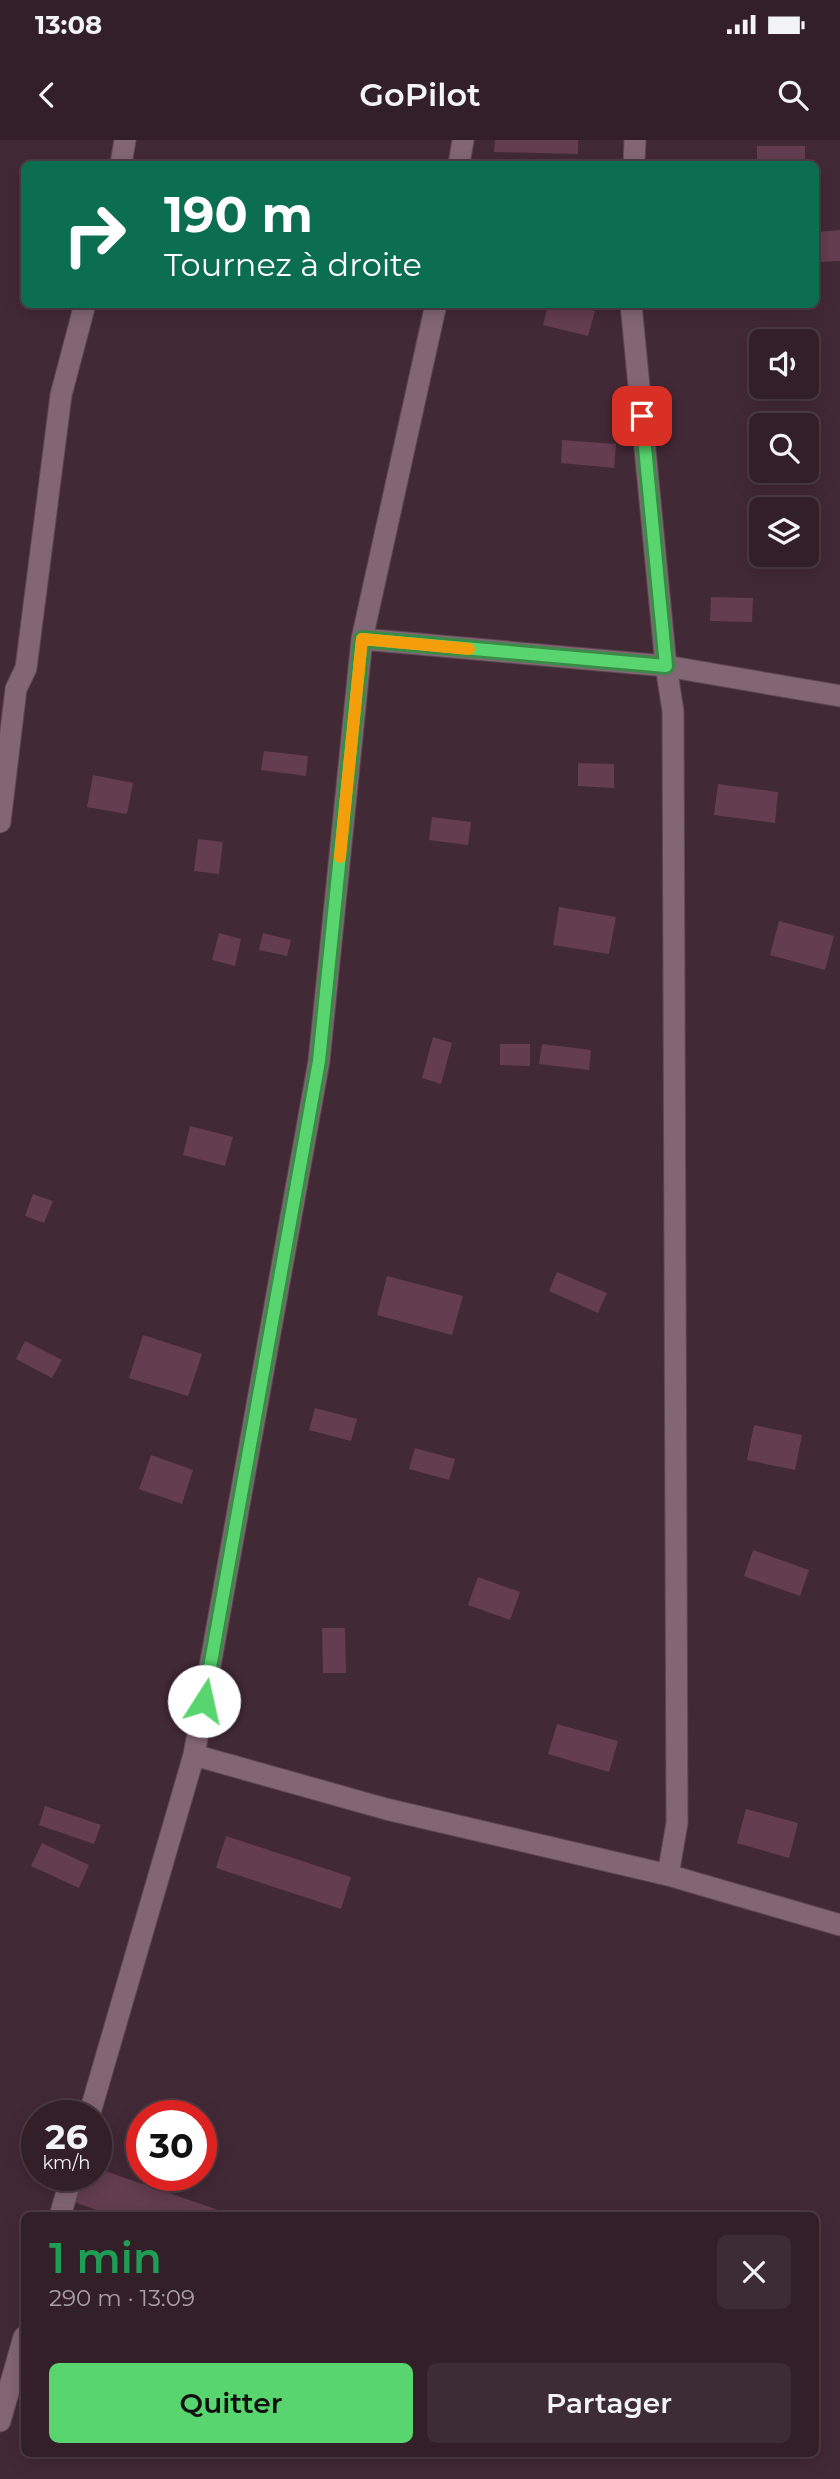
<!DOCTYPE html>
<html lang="fr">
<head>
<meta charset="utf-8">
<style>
	:root { --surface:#321f28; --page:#3d2c34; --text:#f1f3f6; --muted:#a8a2a8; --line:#4d3d45; --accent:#59d56f }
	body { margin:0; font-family:Montserrat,sans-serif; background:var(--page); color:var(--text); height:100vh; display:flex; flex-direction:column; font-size:26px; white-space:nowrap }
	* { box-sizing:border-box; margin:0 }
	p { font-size:23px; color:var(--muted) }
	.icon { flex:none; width:38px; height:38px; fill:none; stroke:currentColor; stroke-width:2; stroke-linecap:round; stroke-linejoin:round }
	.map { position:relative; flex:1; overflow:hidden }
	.drawer { position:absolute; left:21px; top:2072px; width:798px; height:245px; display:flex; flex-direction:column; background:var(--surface); border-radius:10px; box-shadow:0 4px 18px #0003,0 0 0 2px var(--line) }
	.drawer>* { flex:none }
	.banner { position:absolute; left:21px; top:21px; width:798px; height:147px; border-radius:10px; box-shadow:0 4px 18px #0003,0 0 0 2px var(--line); background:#0b6e4f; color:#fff; overflow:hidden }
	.tools { position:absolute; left:749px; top:189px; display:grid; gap:14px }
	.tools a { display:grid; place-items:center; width:70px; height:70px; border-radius:10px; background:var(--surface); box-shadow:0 4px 18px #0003,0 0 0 2px var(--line); font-size:35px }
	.speed { position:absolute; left:21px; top:1960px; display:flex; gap:14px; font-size:35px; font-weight:700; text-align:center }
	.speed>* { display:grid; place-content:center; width:91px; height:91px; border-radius:50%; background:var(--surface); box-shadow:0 4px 18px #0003,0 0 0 2px var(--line); line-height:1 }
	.speed small { font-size:18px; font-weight:400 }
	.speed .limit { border:10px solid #d22; background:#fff; color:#111 }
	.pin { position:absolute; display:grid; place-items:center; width:60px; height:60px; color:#fff; margin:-30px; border-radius:14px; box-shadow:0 4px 10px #0006 }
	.me { position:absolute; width:77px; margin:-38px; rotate:10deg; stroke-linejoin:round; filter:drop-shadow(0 0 5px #0008) }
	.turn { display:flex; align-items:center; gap:24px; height:147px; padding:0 28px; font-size:32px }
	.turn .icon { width:91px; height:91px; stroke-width:2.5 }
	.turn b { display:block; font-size:49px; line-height:60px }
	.round { display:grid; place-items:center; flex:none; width:74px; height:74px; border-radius:10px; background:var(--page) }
	.head { display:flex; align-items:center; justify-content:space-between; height:119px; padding:0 28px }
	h1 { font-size:42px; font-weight:600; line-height:52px; color:#1e9e55 }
	.action { display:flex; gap:14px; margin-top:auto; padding:14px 28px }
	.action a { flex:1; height:80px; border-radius:10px; background:var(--accent); color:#111; font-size:28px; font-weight:600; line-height:80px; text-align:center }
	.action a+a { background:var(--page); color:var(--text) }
	.status { display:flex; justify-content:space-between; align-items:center; height:49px; padding:0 35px; background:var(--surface); direction:ltr }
	.status svg { height:19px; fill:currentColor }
	header { display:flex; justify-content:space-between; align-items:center; height:91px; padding:0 28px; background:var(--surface); font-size:32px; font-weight:600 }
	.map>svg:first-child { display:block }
	.building { fill:#643d51 }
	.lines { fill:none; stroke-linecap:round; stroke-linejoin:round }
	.street-casing { stroke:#5c4751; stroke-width:23 }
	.street { stroke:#836674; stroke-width:21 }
	.route-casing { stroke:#3a8a48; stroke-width:18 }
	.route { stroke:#59d56f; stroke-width:12 }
	.slow { stroke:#f59e0b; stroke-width:12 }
</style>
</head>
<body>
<div class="status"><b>13:08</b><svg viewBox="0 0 49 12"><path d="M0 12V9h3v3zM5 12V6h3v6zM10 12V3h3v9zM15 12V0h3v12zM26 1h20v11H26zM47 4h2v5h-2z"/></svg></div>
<header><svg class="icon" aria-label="back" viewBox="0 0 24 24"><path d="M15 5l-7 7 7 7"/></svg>GoPilot<svg class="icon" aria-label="search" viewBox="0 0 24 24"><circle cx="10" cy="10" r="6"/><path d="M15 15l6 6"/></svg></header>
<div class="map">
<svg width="840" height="2339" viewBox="0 0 840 2339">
	<rect width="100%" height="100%" fill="#422936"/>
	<path class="building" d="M495,0H578V14L494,12Z
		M757,6H805V24H757Z
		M840,90V121L816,122V92Z
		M548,164H570L595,171L588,196L543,185Z
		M562,300L616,304L614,328L561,323Z
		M711,457L753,458L752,482L710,481Z
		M264,611L308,616L306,636L261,630Z
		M578,623L614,624V648L578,646Z
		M93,635L133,643L127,674L87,667Z
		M718,644L778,652L775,683L714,675Z
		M432,677L471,682L468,705L429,700Z
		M198,699L223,702L219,734L194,731Z
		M559,767L616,777L609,814L553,805Z
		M779,781L834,796L825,830L770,815Z
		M219,793L241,799L235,826L212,820Z
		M263,793L291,800L287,816L259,810Z
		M433,897L452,903L441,944L422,938Z
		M500,904H530V926L500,925Z
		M542,904L591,910L589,930L539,924Z
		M190,986L233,997L225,1026L183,1015Z
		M33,1054L53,1061L44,1083L25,1076Z
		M557,1132L607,1153L598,1173L549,1151Z
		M387,1136L463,1156L452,1195L377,1175Z
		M143,1195L202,1214L188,1256L129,1238Z
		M25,1201L62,1220L52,1238L16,1219Z
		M315,1268L357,1279L351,1301L309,1290Z
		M754,1285L802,1295L795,1330L747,1320Z
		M415,1308L455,1319L449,1340L409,1329Z
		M151,1315L193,1330L182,1364L139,1349Z
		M753,1410L809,1430L800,1456L744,1436Z
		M478,1437L520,1452L510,1480L468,1465Z
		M322,1488H345L346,1533H323Z
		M557,1584L618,1601L609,1632L548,1614Z
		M45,1666L101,1685L94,1704L39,1685Z
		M746,1669L798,1683L789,1718L737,1703Z
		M226,1696L351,1737L341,1769L216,1728Z
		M42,1703L89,1725L79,1748L31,1726Z
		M96,2028L233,2075L232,2076H113L68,2060L77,2035H96Z"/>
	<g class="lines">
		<defs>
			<path id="street" d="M121,24L125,0
				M459,24L463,0
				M634,24L635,0
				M631,164L666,526L673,571L677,1683L668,1735
				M362,499L666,526L840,556
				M0,682L16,549L26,528L61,255L85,164
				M194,1615L386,1669L668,1735L840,1785
				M89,1976L194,1615L319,921L362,499L436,164
				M60,2076L72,2035
				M0,2281L24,2197"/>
		</defs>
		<use href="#street" class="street-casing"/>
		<use href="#street" class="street"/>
	</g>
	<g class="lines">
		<defs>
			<path id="route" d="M204,1561L319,921L362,499L666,526L642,276"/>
		</defs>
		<use href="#route" class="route-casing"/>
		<use href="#route" class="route"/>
		<path class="slow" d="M340,717L362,499L469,509"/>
	</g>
</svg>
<div class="tools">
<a><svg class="icon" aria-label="sound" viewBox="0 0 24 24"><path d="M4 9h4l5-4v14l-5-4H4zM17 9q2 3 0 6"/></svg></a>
<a><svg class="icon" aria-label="search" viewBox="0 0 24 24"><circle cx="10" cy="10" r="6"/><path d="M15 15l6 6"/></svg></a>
<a><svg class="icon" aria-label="layers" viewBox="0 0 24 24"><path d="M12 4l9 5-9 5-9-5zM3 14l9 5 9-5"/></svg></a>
</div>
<div class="speed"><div>26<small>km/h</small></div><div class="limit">30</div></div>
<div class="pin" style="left:642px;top:276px;background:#d93025"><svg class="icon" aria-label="arrive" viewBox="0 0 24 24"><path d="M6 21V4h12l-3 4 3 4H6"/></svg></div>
<svg class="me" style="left:204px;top:1561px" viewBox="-20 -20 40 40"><circle r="19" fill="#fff"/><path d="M0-13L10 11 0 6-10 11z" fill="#59d56f"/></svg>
<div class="banner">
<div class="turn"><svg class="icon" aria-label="right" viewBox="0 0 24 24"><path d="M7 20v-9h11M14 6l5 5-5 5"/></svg><div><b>190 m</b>Tournez à droite</div></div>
</div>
<section class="drawer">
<div class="head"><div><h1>1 min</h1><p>290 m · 13:09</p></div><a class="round"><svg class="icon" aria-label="close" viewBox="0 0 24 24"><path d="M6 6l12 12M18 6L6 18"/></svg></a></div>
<div class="action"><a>Quitter</a><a>Partager</a></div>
</section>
</div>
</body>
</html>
